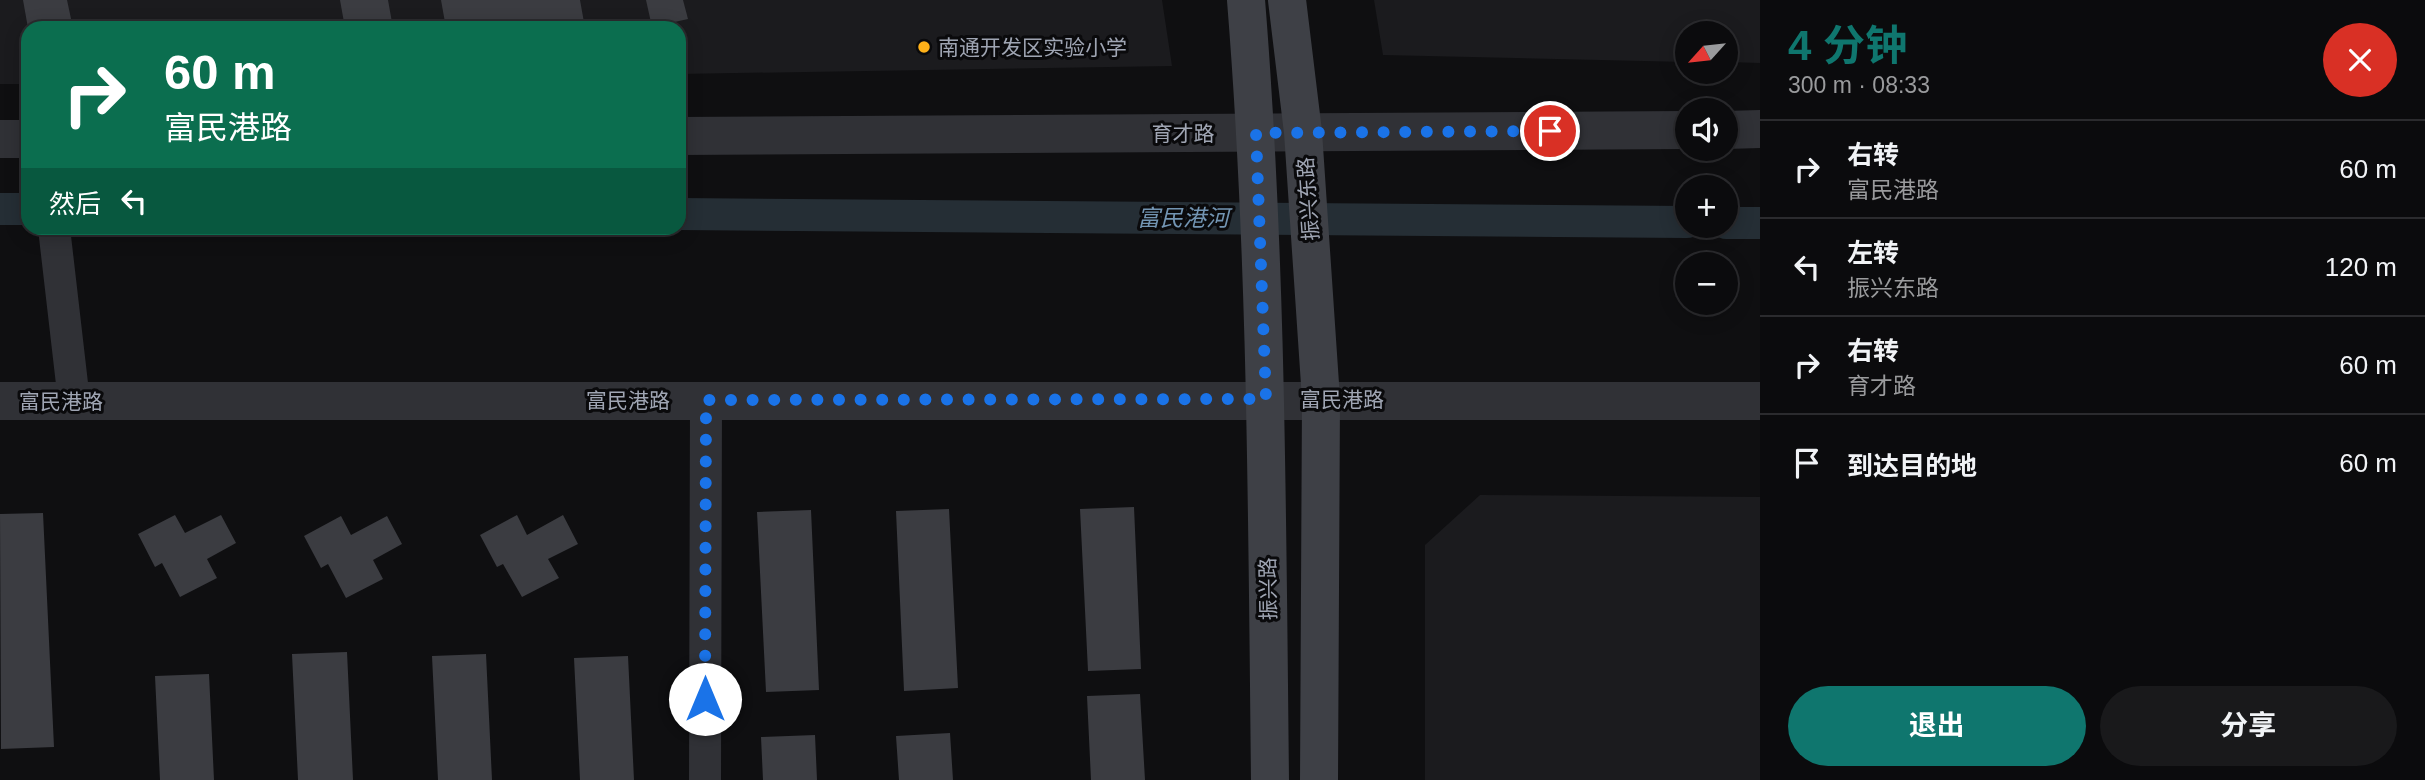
<!DOCTYPE html>
<html lang="zh">
<head>
<meta charset="utf-8">
<style>
	:root { --surface:#0b0b0d; --page:#19191b; --text:#f1f3f6; --muted:#9a9b9d; --line:#2b2b2e; --accent:#0f766e }
	body { margin:0; font-family:Arial,"Noto Sans SC",sans-serif; background:var(--page); color:var(--text); height:100vh; display:flex; flex-direction:column; font-size:26px; white-space:nowrap }
	* { box-sizing:border-box; margin:0 }
	p { font-size:23px; color:var(--muted) }
	.icon { flex:none; width:38px; height:38px; fill:none; stroke:currentColor; stroke-width:2; stroke-linecap:round; stroke-linejoin:round }
	.map { position:relative; flex:1; overflow:hidden }
	.panel { display:flex; flex-direction:column; background:var(--surface); width:665px }
	.panel>* { flex:none }
	.hud { position:absolute; left:21px; top:21px; width:665px; height:214px; border-radius:21px; box-shadow:0 4px 18px #0003,0 0 0 2px var(--line); background:#0b6e4f; color:#fff; overflow:hidden }
	.needle { width:46px; rotate:243deg }
	.tools { position:absolute; left:1675px; top:21px; display:grid; gap:14px }
	.tools a { display:grid; place-items:center; width:63px; height:63px; border-radius:50%; background:var(--surface); box-shadow:0 4px 18px #0003,0 0 0 2px var(--line); font-size:35px }
	.pin { position:absolute; display:grid; place-items:center; width:60px; height:60px; color:#fff; margin:-30px; border:4px solid #fff; border-radius:50%; box-shadow:0 2px 7px #0007 }
	.me { position:absolute; width:77px; margin:-38px; rotate:0deg; stroke-linejoin:round; filter:drop-shadow(0 0 5px #0008) }
	.turn { display:flex; align-items:center; gap:24px; height:147px; padding:0 28px; font-size:32px }
	.turn .icon { width:91px; height:91px; stroke-width:2.5 }
	.turn b { display:block; font-size:49px; line-height:60px }
	.then { display:flex; align-items:center; height:66px; padding:0 28px; background:#0003; gap:14px; font-size:26px }
	.round { display:grid; place-items:center; flex:none; width:74px; height:74px; border-radius:37px; background:var(--page) }
	.headline { display:flex; align-items:center; justify-content:space-between; height:119px; padding:0 28px }
	h1 { font-size:42px; font-weight:700; line-height:52px; color:var(--accent) }
	.cta { display:flex; gap:14px; margin-top:auto; padding:14px 28px }
	.cta a { flex:1; height:80px; border-radius:42px; background:var(--accent); color:#fff; font-size:28px; font-weight:700; line-height:80px; text-align:center }
	.cta a+a { background:var(--page); color:var(--text) }
	ul { padding:0; list-style:none }
	li { display:flex; align-items:center; gap:21px; height:98px; padding:0 28px; border-top:2px solid var(--line) }
	li div { flex:1 }
	li b { display:block; font-size:26px }
	li em { font-style:normal }
	main { display:flex; flex:1; min-height:0 }
	.map>svg:first-child { display:block }
	.built { fill:#1b1b1e }
	.lines { fill:none; stroke-linecap:round; stroke-linejoin:round }
	.canal { stroke:#252e35; stroke-width:32 }
	.building { fill:#3b3c41 }
	.minor { stroke:#303136; stroke-width:32 }
	.tertiary { stroke:#303136; stroke-width:38 }
	.secondary { stroke:#3e4046; stroke-width:38 }
	.route { stroke:#1a73e8; stroke-width:12; stroke-dasharray:0 21.6 }
	.poi-dot { fill:#ffb119; stroke:#0a0a0c; stroke-width:2.5 }
	.labels { text-anchor:middle; dominant-baseline:central; stroke-width:6; stroke-linejoin:round; paint-order:stroke }
	.poi-label { font-size:21px; fill:#9fa5b3; stroke:#0a0a0c; text-anchor:start }
	.street-label { font-size:21px; fill:#9fa5b3; stroke:#0a0a0c }
	.water-label { font-size:23px; font-style:italic; fill:#7294b2; stroke:#0a0a0c }
</style>
</head>
<body>
<main>
<div class="map">
<svg width="1760" height="780" viewBox="0 0 1760 780">
	<rect width="100%" height="100%" fill="#0f0f11"/>
	<path class="built" d="M0,0H1162L1172,66L679,74V28H28V84H0Z
		M1374,0H1760V63L1726,62V33H1687V62L1383,55Z
		M1480,495L1760,497V780H1425V545Z"/>
	<g class="lines">
		<path class="canal" d="M0,209H28
			M679,214L1687,222
			M1726,223H1760"/>
	</g>
	<path class="building" d="M23,0H67L73,28H28Z
		M340,0H388L393,28H345Z
		M441,0H580L585,28H446Z
		M646,0H683L688,19L652,27Z
		M1134,507L1141,669L1088,671L1080,509Z
		M949,509L958,688L904,691L896,511Z
		M811,510L819,690L766,692L757,512Z
		M43,513L54,747L1,749L0,514Z
		M175,515L185,533L221,515L236,543L207,559L217,578L180,597L162,563L155,567L138,534Z
		M517,515L527,535L563,515L578,544L548,559L559,578L522,597L503,564L497,567L480,535Z
		M341,516L351,535L387,516L402,544L373,560L383,579L346,598L328,564L321,568L304,536Z
		M347,652L353,780H298L292,654Z
		M486,654L492,780H438L432,656Z
		M628,656L634,780H580L574,658Z
		M209,674L214,780H160L155,676Z
		M1140,694L1145,780H1091L1087,696Z
		M950,733L953,780H899L896,736Z
		M815,735L817,780H763L761,737Z"/>
	<g class="lines">
		<path class="minor" d="M54,228L74,401
			M705,780L706,400"/>
		<path class="tertiary" d="M1726,130L1760,129
			M679,136L1687,130
			M0,139H28
			M0,401H1760"/>
		<path class="secondary" d="M1246,0C1267,260 1267,520 1270,780
			M1287,0L1303,132L1321,399L1319,780"/>
	</g>
	<g class="lines">
		<path class="route" d="M705,699L706,400L1266,399L1256,133L1550,131"/>
	</g>
	<circle class="poi-dot" cx="924" cy="47" r="7"/>
	<g class="labels">
		<g class="poi-label">
			<text x="938" y="47">南通开发区实验小学</text>
		</g>
		<g class="street-label">
			<text x="1183" y="133">育才路</text>
			<text transform="translate(1308 199) rotate(-94)">振兴东路</text>
			<text x="1342" y="399">富民港路</text>
			<text x="628" y="400">富民港路</text>
			<text x="61" y="401">富民港路</text>
			<text transform="translate(1268 589) rotate(-91)">振兴路</text>
		</g>
		<g class="water-label">
			<text x="1183" y="218">富民港河</text>
		</g>
	</g>
</svg>
<div class="tools">
<a><svg class="needle" viewBox="-14 -14 28 28"><path d="M0-13l5 13h-10z" fill="#e53935"/><path d="M0 13l5-13h-10z" fill="#9a9b9d"/></svg></a>
<a><svg class="icon" aria-label="sound" viewBox="0 0 24 24"><path d="M4 9h4l5-4v14l-5-4H4zM17 9q2 3 0 6"/></svg></a>
<a>+</a>
<a>−</a>
</div>
<div class="pin" style="left:1550px;top:131px;background:#d93025"><svg class="icon" aria-label="arrive" viewBox="0 0 24 24"><path d="M6 21V4h12l-3 4 3 4H6"/></svg></div>
<svg class="me" style="left:705px;top:699px" viewBox="-20 -20 40 40"><circle r="19" fill="#fff"/><path d="M0-13L10 11 0 6-10 11z" fill="#1a73e8"/></svg>
<div class="hud">
<div class="turn"><svg class="icon" aria-label="right" viewBox="0 0 24 24"><path d="M7 20v-9h11M14 6l5 5-5 5"/></svg><div><b>60 m</b>富民港路</div></div>
<div class="then">然后<svg class="icon" aria-label="left" viewBox="0 0 24 24"><path d="M17 20v-9H6M10 6l-5 5 5 5"/></svg></div>
</div>
</div>
<section class="panel">
<div class="headline"><div><h1>4 分钟</h1><p>300 m · 08:33</p></div><a class="round" style="background:#d93025;color:#fff"><svg class="icon" aria-label="close" viewBox="0 0 24 24"><path d="M6 6l12 12M18 6L6 18"/></svg></a></div>
<ul>
<li><svg class="icon" aria-label="right" viewBox="0 0 24 24"><path d="M7 20v-9h11M14 6l5 5-5 5"/></svg><div><b>右转</b><p>富民港路</p></div><em>60 m</em></li>
<li><svg class="icon" aria-label="left" viewBox="0 0 24 24"><path d="M17 20v-9H6M10 6l-5 5 5 5"/></svg><div><b>左转</b><p>振兴东路</p></div><em>120 m</em></li>
<li><svg class="icon" aria-label="right" viewBox="0 0 24 24"><path d="M7 20v-9h11M14 6l5 5-5 5"/></svg><div><b>右转</b><p>育才路</p></div><em>60 m</em></li>
<li><svg class="icon" aria-label="arrive" viewBox="0 0 24 24"><path d="M6 21V4h12l-3 4 3 4H6"/></svg><div><b>到达目的地</b></div><em>60 m</em></li>
</ul>
<div class="cta"><a>退出</a><a>分享</a></div>
</section>
</main>
</body>
</html>
